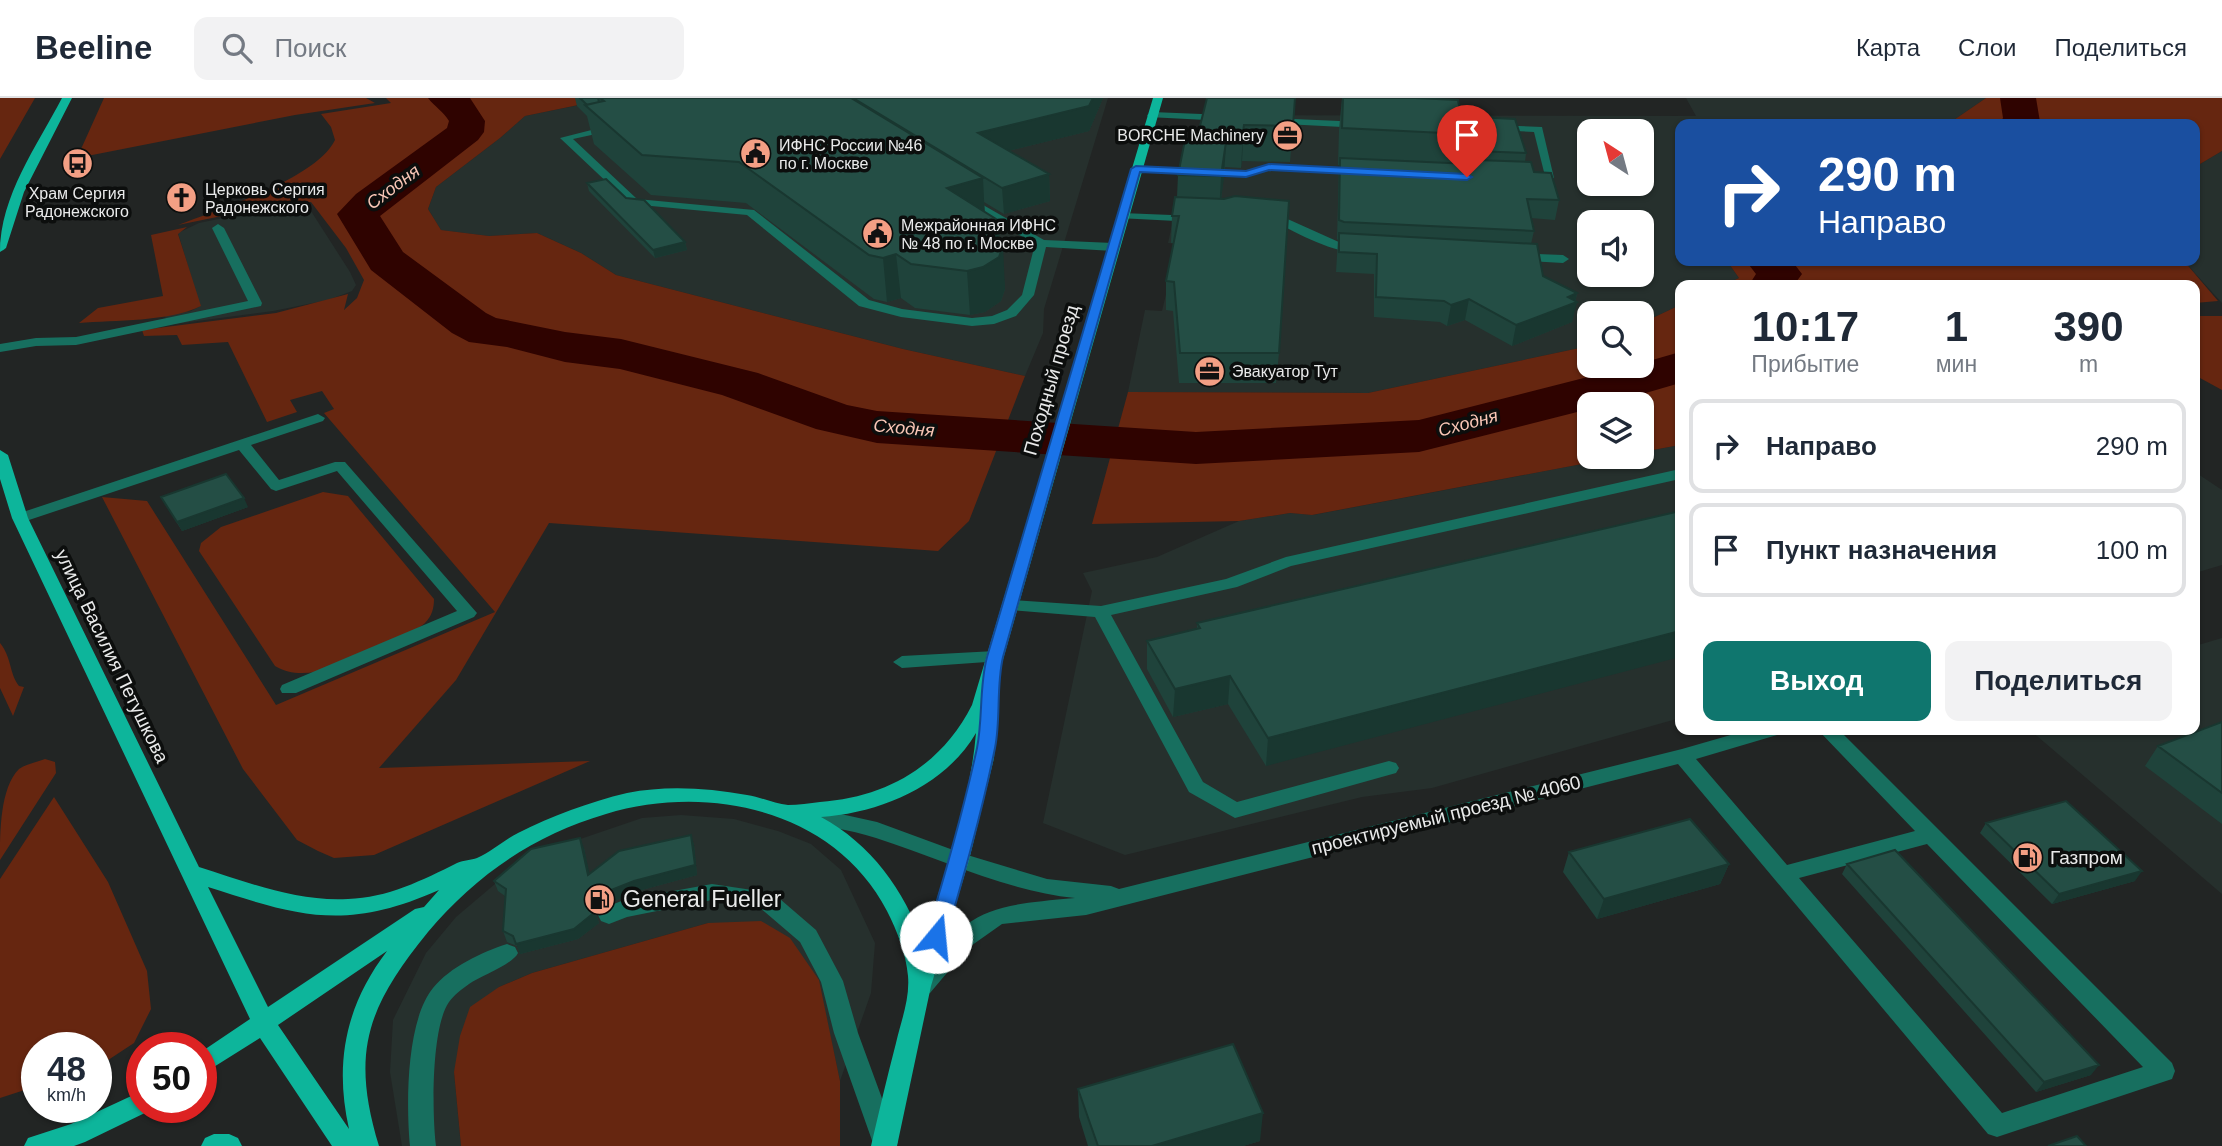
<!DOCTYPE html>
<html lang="ru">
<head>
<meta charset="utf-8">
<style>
	:root { --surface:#fff; --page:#f2f2f3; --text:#1f2937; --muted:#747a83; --line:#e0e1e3; --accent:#0f766e }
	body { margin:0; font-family:Helvetica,sans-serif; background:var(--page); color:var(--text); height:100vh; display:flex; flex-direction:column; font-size:26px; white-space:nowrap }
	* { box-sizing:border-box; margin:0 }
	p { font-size:23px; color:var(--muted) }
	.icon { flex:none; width:38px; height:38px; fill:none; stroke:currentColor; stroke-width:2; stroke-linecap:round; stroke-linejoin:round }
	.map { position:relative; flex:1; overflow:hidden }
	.side { position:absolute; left:1675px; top:182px; width:525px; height:455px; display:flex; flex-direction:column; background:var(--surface); border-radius:14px; box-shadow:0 2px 5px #0004 }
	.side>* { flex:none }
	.top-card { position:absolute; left:1675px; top:21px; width:525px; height:147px; border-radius:14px; box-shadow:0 2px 5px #0004; background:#1a4fa0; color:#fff; overflow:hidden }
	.needle { width:46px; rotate:324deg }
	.buttons { position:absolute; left:1577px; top:21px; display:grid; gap:14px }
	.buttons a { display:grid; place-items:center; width:77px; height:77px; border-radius:14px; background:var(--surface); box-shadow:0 2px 5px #0004; font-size:35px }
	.speed { position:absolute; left:21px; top:934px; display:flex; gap:14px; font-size:35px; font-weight:700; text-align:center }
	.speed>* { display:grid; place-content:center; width:91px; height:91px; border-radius:50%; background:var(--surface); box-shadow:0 2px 5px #0004; line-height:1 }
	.speed small { font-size:18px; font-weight:400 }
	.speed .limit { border:10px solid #d22; background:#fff; color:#111 }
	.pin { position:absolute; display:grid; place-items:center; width:60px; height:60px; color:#fff; margin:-72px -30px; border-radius:50% 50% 50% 0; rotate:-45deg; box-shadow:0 0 7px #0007 }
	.pin .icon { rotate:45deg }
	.me { position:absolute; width:77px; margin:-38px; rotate:17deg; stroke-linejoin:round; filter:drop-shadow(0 0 5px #0008) }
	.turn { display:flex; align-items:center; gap:24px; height:147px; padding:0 28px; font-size:32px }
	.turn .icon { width:91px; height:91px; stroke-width:2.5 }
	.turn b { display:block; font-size:49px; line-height:60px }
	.eta { display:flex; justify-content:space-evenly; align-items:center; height:119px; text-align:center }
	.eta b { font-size:42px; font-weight:600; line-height:49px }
	.cta { display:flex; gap:14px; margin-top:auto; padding:14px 28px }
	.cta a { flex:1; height:80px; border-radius:14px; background:var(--accent); color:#fff; font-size:28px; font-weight:600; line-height:80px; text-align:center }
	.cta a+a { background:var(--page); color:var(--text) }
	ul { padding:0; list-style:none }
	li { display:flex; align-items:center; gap:21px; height:94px; margin:0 14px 10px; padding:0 14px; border:4px solid var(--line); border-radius:14px }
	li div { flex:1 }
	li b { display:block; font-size:26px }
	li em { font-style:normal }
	header { display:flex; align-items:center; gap:42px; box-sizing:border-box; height:98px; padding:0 35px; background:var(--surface); border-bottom:2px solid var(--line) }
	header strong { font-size:33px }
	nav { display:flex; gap:38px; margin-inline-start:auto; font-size:24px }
	.search { width:490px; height:63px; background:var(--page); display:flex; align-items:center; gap:18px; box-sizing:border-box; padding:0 24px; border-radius:14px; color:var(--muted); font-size:26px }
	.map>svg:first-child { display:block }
	.built { fill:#26302d; fill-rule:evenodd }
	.green { fill:#662610 }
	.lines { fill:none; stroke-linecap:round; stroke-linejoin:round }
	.river { fill:#2f0300; fill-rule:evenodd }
	.minor { fill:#176f5f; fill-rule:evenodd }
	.major { fill:#0db59b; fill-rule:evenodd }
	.wall { fill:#1f433b }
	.shaded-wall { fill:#193730 }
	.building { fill:#244e45; stroke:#193730; stroke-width:2 }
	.route { fill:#1a73e8; stroke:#114b97; stroke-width:2 }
	.labels { text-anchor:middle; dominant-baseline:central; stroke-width:7; stroke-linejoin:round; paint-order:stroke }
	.far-poi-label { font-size:16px; fill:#e9eaea; stroke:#0c0e0d; text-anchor:start }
	.far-water-label { font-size:18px; font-style:italic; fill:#f9c6b6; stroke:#0c0e0d }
	.street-label { font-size:19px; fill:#e9eaea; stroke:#0c0e0d }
	.poi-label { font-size:19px; fill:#e9eaea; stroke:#0c0e0d; text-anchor:start }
	.near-poi-label { font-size:23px; fill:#e9eaea; stroke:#0c0e0d; text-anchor:start }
</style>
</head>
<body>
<header>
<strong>Beeline</strong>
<div class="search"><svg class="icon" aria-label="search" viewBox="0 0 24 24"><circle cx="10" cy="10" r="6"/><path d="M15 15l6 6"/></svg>Поиск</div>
<nav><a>Карта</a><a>Слои</a><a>Поделиться</a></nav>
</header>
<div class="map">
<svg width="2222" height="1048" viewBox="0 0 2222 1048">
	<rect width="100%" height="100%" fill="#222524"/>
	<path class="built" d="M614,0H1108L1044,211L1043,235L1025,278L903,251L616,177L581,155L537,135L489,138L441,132L428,111L436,89L500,40L525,18Z
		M1686,0H1986L1948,26H1680V163H1727L1739,180L1724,187H1680V207L1642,225V215H1589V248L1368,295L1128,294L1145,212L1162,213L1178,146L1168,145L1183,77L1207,17L1696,18ZM1589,33H1642V86H1589ZM1589,124H1642V177H1589Z
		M2222,53V205L2184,163H2194L2195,69Z
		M301,107L309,110L350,174L356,187L352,193L328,202L273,213L167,227L165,217L191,213L200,208L178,135L199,125L281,108Z
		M1680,347V620L1432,690L1362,699L1125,757L1043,725L1092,493L1083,475L1157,459L1239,423L1290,415L1313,417L1619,359H1642V354Z
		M2195,374L2222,392V467L2195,475Z
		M2222,540V796L2030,632H2194L2195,548Z
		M681,717L734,721L778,733L811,746L841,772L875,845L871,895L840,983L818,882L708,825L532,875L499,889L454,974L461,1048H402L390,974L393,922L426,855L456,819L508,775L548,752L642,720Z"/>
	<path class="green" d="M0,0H35L0,61Z
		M104,0H366L375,5L295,17L77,60Z
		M386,0H590L593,4L525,18L500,40L436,89L428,111L441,132L489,138L537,135L581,155L616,177L903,251L1025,278L969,423L938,453L549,425L456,582L379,670L590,663L374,757L334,760L318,753L297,742L243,671L102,399L147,403L276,607L495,514L324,315L334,311L322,293L290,302L297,314L267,324L228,244L182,247L177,237L144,238L142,232L276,215L348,196L344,212L357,200L364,182L346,150L311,104L286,105L178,127C219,111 316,81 335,42L331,29L321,16L391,5Z
		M1986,0H2222V53L2195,69L2194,26H1948Z
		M187,129L178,136L201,208C169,224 115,222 79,225L98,210L163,198L151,137Z
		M1727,163H2184L2218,203L2195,205L2194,187H1724L1739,180Z
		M1680,207V347L1642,354V306H1589V359H1619L1312,417L1290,415L1239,423L1092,426L1128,294L1368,295L1589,248V268H1642V225Z
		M2194,218H2222V292L2200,280L2195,273Z
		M323,394L348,398L434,501C434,510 432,518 425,525C412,537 334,571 316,574C301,576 288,576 275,568L199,453L201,445L221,429Z
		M0,545C12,560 9,575 19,588L24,589L13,618L0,590Z
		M45,661L55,664L56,675L0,762C0,734 0,690 19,671C26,666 37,664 45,661Z
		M54,699L108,784L147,873L151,911L134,945L96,970V950H37V988L0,1000V781Z
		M761,823L790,840L819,882L840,983V1048H461L454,974L460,938L470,909L499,889L532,875L708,825Z"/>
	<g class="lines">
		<path class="river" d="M428,0H470L485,23L484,34L478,42L380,118L403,154L486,215L496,220L565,234L621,241L758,275L847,307L877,313L1196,334L1419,322L1631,268H1642V265L1680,254V285L1608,306H1589V311L1419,354L1196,366L877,345L816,331L722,297L620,271L565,264L507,249L469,244L452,235L371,172L337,116L356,96L447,30L449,23C443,13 435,9 428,0Z
			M2000,0H2036L2040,24L2039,26H1999L2003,20Z
			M1746,163H1792L1802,176L1794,187H1749L1756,176Z"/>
		<path class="minor" d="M1152,14L1226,17L1231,20L1226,23L1148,19L1147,17Z
			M1271,20L1362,24L1367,27L1362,30L1267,25V21Z
			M615,26L620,29L619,31L573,41L637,101L754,112L869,202L902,211L972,220L992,218L1007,212L1022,197L1035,146L963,104V100H971L1044,142L1113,145L1119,149L1113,153L1046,149L1034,197L1016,218L994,226L972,228L901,219L859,208L747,117L630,106L560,40Z
			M1491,27L1542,29L1554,80H1529L1524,77L1529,74H1544L1534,34L1495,32L1491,31Z
			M1446,29H1460L1465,32L1471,81L1460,82L1455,79L1461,76L1455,35L1446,33Z
			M1269,66L1362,71L1367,74L1362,77L1270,72L1246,79L1136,74L1131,71L1136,68L1245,73Z
			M1264,114H1272L1341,145L1362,146L1368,150C1347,166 1286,129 1264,118Z
			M1122,115L1196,118L1202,121L1196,124L1118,120V116Z
			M218,126L224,130L262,205L261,208L76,247L36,248L0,254V246L36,240L76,239L248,203L212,130Z
			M0,144L6,148L4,152L0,153Z
			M1515,155L1563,157L1569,161L1563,165L1511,162L1509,159Z
			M318,316L325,320L323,323L251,347L279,382L335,364H345L477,515L474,519L296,595H282L280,591L282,587L457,513L337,373L276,393L271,391L239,352L20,425L12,420L14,417Z
			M1680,371V381L1291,468L1237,489L1111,517L1203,684L1237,704L1389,663L1396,665L1399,670L1396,675L1235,720L1189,694L1095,519L1011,512L1002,507L1011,502L1101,508L1226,481L1286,459Z
			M995,553L1004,559L1001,563L902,570L893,564L902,558Z
			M1748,632H1780L1777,637L1696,661L1787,767L1915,733L1818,632H1839L2172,965L2175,973L2172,981L1997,1039L1988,1036L1678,666L1086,817L1002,826L968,850L930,895L922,898L914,895L911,888L914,881C972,810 985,808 1075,800C1006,793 942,761 876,740C849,731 820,729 793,720L790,715L793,710L800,707L877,724L964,756L1047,781L1111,788L1119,791L1682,651ZM1927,746L2143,969L2002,1015L1799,780Z
			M712,786L773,795L816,832L843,883L858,935L898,1044L896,1048H874L834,935L821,884L800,844L759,809L712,802L627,819L609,826L601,823L598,817L601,811L624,802Z
			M507,846L515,849L518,855C513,866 481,878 469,886C462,891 454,897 449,904C431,930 432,1016 436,1048H410C406,1007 406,923 433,890C450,869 482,854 507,846Z"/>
		<path class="major" d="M62,0H72L24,94L6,150L0,154C0,98 37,48 62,0Z
			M1153,0H1163L994,593L998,598L994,660L969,762L931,888L897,1048H871C879,1014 887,979 896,945C901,923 910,901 908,878C906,855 897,833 887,813C835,712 709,685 606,716C534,737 476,777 428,834C368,908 350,953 379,1048H332L260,940L201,977V954L250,921L12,420L0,381V352L8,357L28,420L199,769C247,784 297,804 348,801C387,800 423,782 457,765C464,762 471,762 477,760C491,754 504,742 518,735C552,718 589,704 627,695C667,687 707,690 747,697C761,699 775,706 788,707C798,707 810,705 820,704C887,699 941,668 972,607ZM976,635C970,706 944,777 923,845C904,792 871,746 821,719C880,715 945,688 976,635ZM208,789C301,819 346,833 439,792L424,809L415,811L268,909ZM387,853C346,907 334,964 349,1031L278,927Z
			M142,993V1010H152L151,1012L85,1044L74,1048H24L28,1040L71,1026Z
			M214,1036H229L238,1040L242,1048H201L205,1040Z"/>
	</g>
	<path class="wall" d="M575,0H1103L1089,33L1008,53L1049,76L1050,103L1004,116L984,104L985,115L1000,144L1005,191L1001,203L985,214L970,217L915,210L901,200L887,204L874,201L746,105L651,97L594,46L587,18L577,8Z
		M1295,0L1290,64L1242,63L1241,70L1225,69L1221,101L1279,255L1276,285H1179L1173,213L1166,212V183L1174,145H1171L1172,118L1177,99L1178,77L1199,42V32Z
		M1342,0L1464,36L1459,65L1470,66L1473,64L1468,36L1470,21L1526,55L1525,64L1559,102L1555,122L1531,120L1534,133L1531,146L1543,178L1577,195L1572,224L1512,248L1465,222L1447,228L1440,224L1374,219V176L1336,174L1338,142L1337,141L1339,67H1338L1339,32Z
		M587,85L626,100L685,144L687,152L655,160L589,93Z
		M161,399L248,409L182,433Z
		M1680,413L1266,668L1228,606L1173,619L1147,571V543L1197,531V525Z
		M2222,624V726L2145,668L2158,648Z
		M1986,725L2135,783L2052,806L1980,735Z
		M691,737L694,747L697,777L638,793L600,809L596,816L599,825L578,841L520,856L517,848L507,844L503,833L505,798L498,793L494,783L584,750L589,776Z
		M1569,754L1729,766L1720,786L1597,821L1563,774Z
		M1847,766L2091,977L2036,994L1842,776Z
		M1078,991L1260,1043L1243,1048H1088L1079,1019Z"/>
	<path class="shaded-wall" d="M1093,0H1103L1089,33L979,60L978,35Z
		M1244,27L1242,63L1241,70L1243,34Z
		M1226,44L1224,80L1219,116L1221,78Z
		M1049,76L1050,103L1004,116L1002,90Z
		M983,80L985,122L947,90Z
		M999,123L1000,155L1003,148L1005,191L1001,203L985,214L970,217L967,173L986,127Z
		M685,144L687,152L655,160L653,152Z
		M896,156L901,200L887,204L883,160Z
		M1577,195L1575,205L1577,204L1572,224L1512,248L1516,227L1568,199Z
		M1469,201L1465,222L1447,228L1451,207Z
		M244,400L248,409L182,433L177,424Z
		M1680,533V559L1266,668L1268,640Z
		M1230,578L1228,606L1173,619L1175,591Z
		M691,737L694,747L697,777L638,793L600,809L596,816L599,825L578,841L520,856L516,846L592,806L596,798Z
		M580,740L584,750L592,787L588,777Z
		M1729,766L1720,786L1597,821L1604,801Z
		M2142,773L2135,783L2052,806L2059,796Z
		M2099,967L2091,977L2036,994L2044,984Z
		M1263,1015L1260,1043L1243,1048H1152Z"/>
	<path class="building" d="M580,0H598L599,4L587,7Z
		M600,0H851L983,80L947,90L999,123L986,127L1003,148L999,159L983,169L967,173L911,166L896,156L883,160L869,157L739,64L642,57L585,7L604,3Z
		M853,0H1093L1089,8L978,35L1049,76L1002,90Z
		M1207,0H1295L1293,28L1244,27L1243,34L1199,32Z
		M1343,0H1415L1458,2L1464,36L1342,30Z
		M1477,19L1515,21L1526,55L1476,53L1470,21Z
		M1185,42L1226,44L1221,78L1178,77Z
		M1340,60L1470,66L1476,62L1531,64L1534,74L1551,75L1559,102L1527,101L1534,133L1344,124L1339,122Z
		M606,81L626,100L644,102L685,144L653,152L587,85Z
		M1235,98L1289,103L1279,255H1180L1174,184L1166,183L1179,118H1172L1175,99L1224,101Z
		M1339,135L1537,146L1543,178L1577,195L1568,199L1577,204L1516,227L1469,201L1451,207L1444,203L1376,199L1377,156L1339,154Z
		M226,376L244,400L177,424L161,399Z
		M1680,413V533L1268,640L1230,578L1175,591L1147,543L1200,530L1197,525Z
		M2222,624V695L2158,648Z
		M2066,703L2142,773L2059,796L1986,725Z
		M1690,721L1729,766L1604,801L1569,754Z
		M691,737L695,767L634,783L596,798L592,806L595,814L574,831L516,846L513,838L503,833L506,791L494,783L531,751L580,740L588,777L619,753Z
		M1895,752L2099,967L2044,984L1847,766Z
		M1233,946L1263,1015L1152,1048H1098L1078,991Z
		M2077,1038L2086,1048H2048Z"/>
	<path class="route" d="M1269,66L1467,76L1472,79L1467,82L1269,72L1246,79L1140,74L1003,559C996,589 1001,620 995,650C982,714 964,777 946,839L943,845L936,847L929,845L926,839C945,777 963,714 977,650C983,620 979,589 987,559L1131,71L1136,68L1246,73Z"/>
	<defs>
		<symbol id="office-disc" viewBox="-11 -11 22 22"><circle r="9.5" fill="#f39f84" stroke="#0c0e0d"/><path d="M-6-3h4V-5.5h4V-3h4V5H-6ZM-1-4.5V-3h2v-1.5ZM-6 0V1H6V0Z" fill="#111"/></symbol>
		<symbol id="civic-disc" viewBox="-11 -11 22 22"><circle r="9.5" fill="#f39f84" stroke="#0c0e0d"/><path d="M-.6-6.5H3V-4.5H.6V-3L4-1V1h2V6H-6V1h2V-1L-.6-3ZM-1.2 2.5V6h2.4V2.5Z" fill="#111"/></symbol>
		<symbol id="bus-disc" viewBox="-11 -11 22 22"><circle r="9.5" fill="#f39f84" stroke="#0c0e0d"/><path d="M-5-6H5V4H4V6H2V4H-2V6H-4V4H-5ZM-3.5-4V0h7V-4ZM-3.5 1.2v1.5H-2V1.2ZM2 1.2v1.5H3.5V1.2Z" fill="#111"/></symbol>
		<symbol id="church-disc" viewBox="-11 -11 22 22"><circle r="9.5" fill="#f39f84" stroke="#0c0e0d"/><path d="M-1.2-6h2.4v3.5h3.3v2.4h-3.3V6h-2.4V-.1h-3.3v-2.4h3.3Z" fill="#111"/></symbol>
		<symbol id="fuel-disc" viewBox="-11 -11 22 22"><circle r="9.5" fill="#f39f84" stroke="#0c0e0d"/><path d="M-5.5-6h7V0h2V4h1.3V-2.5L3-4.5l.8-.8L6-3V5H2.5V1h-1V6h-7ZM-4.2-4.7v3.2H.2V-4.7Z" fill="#111"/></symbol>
	</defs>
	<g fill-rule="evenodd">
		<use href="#office-disc" x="1270" y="20" width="35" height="35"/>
		<use href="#civic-disc" x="738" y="38" width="35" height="35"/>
		<use href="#bus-disc" x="60" y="48" width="35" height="35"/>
		<use href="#church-disc" x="164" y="82" width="35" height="35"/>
		<use href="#civic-disc" x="860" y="118" width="35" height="35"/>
		<use href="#office-disc" x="1192" y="256" width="35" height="35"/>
		<use href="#fuel-disc" x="2010" y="742" width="35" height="35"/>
		<use href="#fuel-disc" x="582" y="784" width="35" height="35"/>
	</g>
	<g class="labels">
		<g class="far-poi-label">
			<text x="1264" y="37" text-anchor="end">BORCHE Machinery</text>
			<text x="779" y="47">ИФНС России №46<tspan x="779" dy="18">по г. Москве</tspan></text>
			<text x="205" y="91">Церковь Сергия<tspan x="205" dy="18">Радонежского</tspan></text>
			<text x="77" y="95" text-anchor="middle">Храм Сергия<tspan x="77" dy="18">Радонежского</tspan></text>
			<text x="901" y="127">Межрайонная ИФНС<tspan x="901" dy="18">№ 48 по г. Москве</tspan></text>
			<text x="1232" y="273">Эвакуатор Тут</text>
		</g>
		<g class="far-water-label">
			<text transform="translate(393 89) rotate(-37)">Сходня</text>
			<text transform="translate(1468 325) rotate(-15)">Сходня</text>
			<text transform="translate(904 330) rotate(5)">Сходня</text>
		</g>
		<g class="street-label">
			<text transform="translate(1051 282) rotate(-74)">Походный проезд</text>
			<text transform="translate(112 558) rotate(64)">улица Василия Петушкова</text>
			<text transform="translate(1446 717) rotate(-14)">проектируемый проезд № 4060</text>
		</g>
		<g class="poi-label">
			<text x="2050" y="759">Газпром</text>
		</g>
		<g class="near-poi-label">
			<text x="623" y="801">General Fueller</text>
		</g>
	</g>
</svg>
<div class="buttons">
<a><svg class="needle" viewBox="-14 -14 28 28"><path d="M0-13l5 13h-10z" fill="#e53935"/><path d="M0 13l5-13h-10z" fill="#747a83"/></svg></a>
<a><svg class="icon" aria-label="sound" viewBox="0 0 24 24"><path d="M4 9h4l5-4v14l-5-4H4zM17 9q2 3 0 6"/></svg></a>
<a><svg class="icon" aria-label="search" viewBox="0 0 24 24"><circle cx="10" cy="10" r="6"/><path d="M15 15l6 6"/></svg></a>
<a><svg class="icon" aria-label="layers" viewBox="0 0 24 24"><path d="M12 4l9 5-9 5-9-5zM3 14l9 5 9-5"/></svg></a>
</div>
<div class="speed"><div>48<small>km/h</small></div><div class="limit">50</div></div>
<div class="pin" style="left:1467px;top:79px;background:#d93025"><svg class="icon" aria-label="arrive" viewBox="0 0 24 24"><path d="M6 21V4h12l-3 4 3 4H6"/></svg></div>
<svg class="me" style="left:936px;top:839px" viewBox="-20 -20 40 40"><circle r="19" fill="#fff"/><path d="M0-13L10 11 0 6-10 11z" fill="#1a73e8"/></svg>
<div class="top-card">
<div class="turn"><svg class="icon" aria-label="right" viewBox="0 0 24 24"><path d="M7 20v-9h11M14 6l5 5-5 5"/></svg><div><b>290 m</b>Направо</div></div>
</div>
<section class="side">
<div class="eta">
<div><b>10:17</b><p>Прибытие</p></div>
<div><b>1</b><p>мин</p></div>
<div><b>390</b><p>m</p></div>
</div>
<ul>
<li><svg class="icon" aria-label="right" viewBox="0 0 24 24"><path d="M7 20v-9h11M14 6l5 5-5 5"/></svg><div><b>Направо</b></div><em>290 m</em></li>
<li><svg class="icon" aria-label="arrive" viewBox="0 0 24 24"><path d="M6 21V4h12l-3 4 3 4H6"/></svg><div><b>Пункт назначения</b></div><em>100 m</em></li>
</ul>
<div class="cta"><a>Выход</a><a>Поделиться</a></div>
</section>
</div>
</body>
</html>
